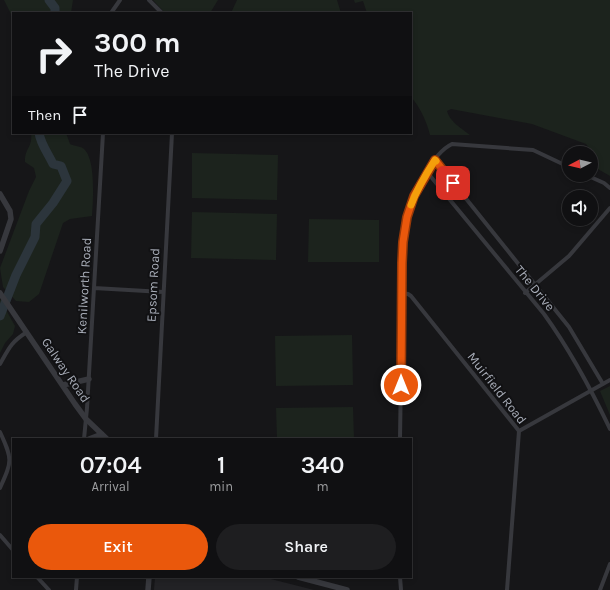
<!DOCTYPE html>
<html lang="en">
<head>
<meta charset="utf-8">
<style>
	:root { --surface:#101012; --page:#1e1e20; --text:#f1f3f6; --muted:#9c9d9f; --line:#303032; --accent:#ea580c }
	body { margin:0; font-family:Karla,sans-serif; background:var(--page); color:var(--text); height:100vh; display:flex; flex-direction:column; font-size:15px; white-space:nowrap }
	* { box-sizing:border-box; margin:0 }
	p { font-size:13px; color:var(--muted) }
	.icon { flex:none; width:22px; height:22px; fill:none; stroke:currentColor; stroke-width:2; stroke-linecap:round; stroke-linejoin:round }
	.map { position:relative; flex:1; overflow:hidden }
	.drawer { position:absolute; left:12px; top:438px; width:400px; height:140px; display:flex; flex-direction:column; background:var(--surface); border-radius:0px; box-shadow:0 2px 6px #0003,0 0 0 1px var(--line) }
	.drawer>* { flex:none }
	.hud { position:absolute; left:12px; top:12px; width:400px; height:122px; border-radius:0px; box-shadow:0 2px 6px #0003,0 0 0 1px var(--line); background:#101012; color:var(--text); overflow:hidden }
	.needle { width:26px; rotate:263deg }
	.buttons { position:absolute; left:562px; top:146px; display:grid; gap:8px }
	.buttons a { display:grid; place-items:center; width:36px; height:36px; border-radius:50%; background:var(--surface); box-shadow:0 2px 6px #0003,0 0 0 1px var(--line); font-size:20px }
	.pin { position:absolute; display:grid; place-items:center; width:34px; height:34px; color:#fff; margin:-17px; border-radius:8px; box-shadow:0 2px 6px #0006 }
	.me { position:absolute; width:44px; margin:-22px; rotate:0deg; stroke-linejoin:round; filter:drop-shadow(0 0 3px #0008) }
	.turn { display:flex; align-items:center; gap:14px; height:84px; padding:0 16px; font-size:18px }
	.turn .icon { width:52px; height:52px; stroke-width:2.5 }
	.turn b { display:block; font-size:28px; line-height:34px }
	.then { display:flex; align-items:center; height:38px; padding:0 16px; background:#0003; gap:8px; font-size:15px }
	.eta { display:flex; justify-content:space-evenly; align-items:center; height:68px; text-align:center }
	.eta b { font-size:24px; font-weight:600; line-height:28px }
	.cta { display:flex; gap:8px; margin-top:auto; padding:8px 16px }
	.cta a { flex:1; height:46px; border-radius:24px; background:var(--accent); color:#fff; font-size:16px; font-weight:600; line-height:46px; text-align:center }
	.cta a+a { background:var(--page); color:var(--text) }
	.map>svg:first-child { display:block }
	.built { fill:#222225 }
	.green { fill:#1c231d }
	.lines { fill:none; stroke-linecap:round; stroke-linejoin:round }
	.river { stroke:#2c353c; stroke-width:9 }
	.minor { stroke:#37383d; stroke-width:4 }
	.tertiary { stroke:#37383d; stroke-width:5.5 }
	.route-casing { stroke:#983908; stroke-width:10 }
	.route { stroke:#ea580c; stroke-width:7 }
	.slow { stroke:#f59e0b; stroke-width:7 }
	.labels { text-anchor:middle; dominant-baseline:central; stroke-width:4; stroke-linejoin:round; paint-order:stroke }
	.street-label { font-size:13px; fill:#a8adb8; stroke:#111113 }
</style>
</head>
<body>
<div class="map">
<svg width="610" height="590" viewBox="0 0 610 590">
	<rect width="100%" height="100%" fill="#161618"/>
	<path class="built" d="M155,577H263L314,590H154Z"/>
	<path class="green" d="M4,0H73L71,13H13V57L11,14Z
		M153,0H218L210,13H165Z
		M237,0H337L341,13H231Z
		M354,0H610V176L591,165V153H588L591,150L586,144L532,124L451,109L447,111C450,122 461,128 470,135H430C427,122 420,107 411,97V13H367L363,1L355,3Z
		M31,133H66L70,144C74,146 81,146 84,149C96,160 93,200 92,216L70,219L63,223L39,294L29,302L16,301L3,287L0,268L29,191L36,177L34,168L25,162C24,149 33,147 31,133Z
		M192,153L278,155L277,200L192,198Z
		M192,212L277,214L276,260L191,258Z
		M309,219L379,220V262H308Z
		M0,299L15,326L13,334L5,343L0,353Z
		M352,335L353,385L276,386L275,336Z
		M610,386V415L600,391Z
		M353,407L354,439H277L276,408Z"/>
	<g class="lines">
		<path class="river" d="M49,0L55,8V13
			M0,316L16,275L35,237L36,224L53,203L67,181L61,166L53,164C48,153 41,145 39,133"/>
		<path class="minor" d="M149,0L162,13
			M111,13L120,0
			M435,160L569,327L603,384
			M427,172L544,314C570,350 591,389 610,429
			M586,175L604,183L610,188
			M94,288L163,292
			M402,293L408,294L411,296L519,431L507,590
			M525,293L569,256L610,208
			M0,364C9,348 11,342 27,332
			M519,431L610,380
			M0,432C13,460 12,461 0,488
			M84,439L87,408L103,133
			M156,439L172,133
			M400,439L403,242C405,234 405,225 407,217C413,195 431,154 452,144L533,150L569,167
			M0,535L13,550
			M37,577L49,590
			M400,577L401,590
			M76,590L77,577
			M600,590L610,564"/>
		<path class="tertiary" d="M0,194L10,211L11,219L0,251
			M0,293L75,404L86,419L107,439
			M63,385L89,379
			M89,439L102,434
			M298,577L347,590
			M148,590L149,577"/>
	</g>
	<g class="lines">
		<defs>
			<path id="route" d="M401,385L402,263L403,242L407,217L414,196L435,160L453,183"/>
		</defs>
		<use href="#route" class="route-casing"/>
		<use href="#route" class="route"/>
		<path class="slow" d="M411,205C417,189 426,174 435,160L436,161"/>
	</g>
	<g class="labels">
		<g class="street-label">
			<text transform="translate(153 285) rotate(-87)">Epsom Road</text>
			<text transform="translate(84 286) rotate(-87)">Kenilworth Road</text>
			<text transform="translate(535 288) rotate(51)">The Drive</text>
			<text transform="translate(66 370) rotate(56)">Galway Road</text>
			<text transform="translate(497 388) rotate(52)">Muirfield Road</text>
		</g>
	</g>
</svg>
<div class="buttons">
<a><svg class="needle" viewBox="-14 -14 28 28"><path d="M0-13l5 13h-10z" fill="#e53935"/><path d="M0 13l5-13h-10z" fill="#9c9d9f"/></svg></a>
<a><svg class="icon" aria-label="sound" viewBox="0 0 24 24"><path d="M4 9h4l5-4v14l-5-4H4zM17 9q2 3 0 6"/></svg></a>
</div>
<div class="pin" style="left:453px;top:183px;background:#d93025"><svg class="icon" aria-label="arrive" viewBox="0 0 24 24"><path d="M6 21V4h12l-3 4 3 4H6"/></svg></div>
<svg class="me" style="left:401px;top:385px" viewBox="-20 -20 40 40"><circle r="17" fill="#ea580c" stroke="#fff" stroke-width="3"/><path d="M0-11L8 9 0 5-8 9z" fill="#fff"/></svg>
<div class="hud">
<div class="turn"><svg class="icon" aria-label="right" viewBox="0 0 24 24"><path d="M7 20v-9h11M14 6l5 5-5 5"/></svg><div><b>300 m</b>The Drive</div></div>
<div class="then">Then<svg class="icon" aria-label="arrive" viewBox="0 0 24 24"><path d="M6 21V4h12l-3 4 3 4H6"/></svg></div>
</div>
<section class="drawer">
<div class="eta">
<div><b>07:04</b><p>Arrival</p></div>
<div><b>1</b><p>min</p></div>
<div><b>340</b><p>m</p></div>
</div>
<div class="cta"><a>Exit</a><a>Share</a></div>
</section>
</div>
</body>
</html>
